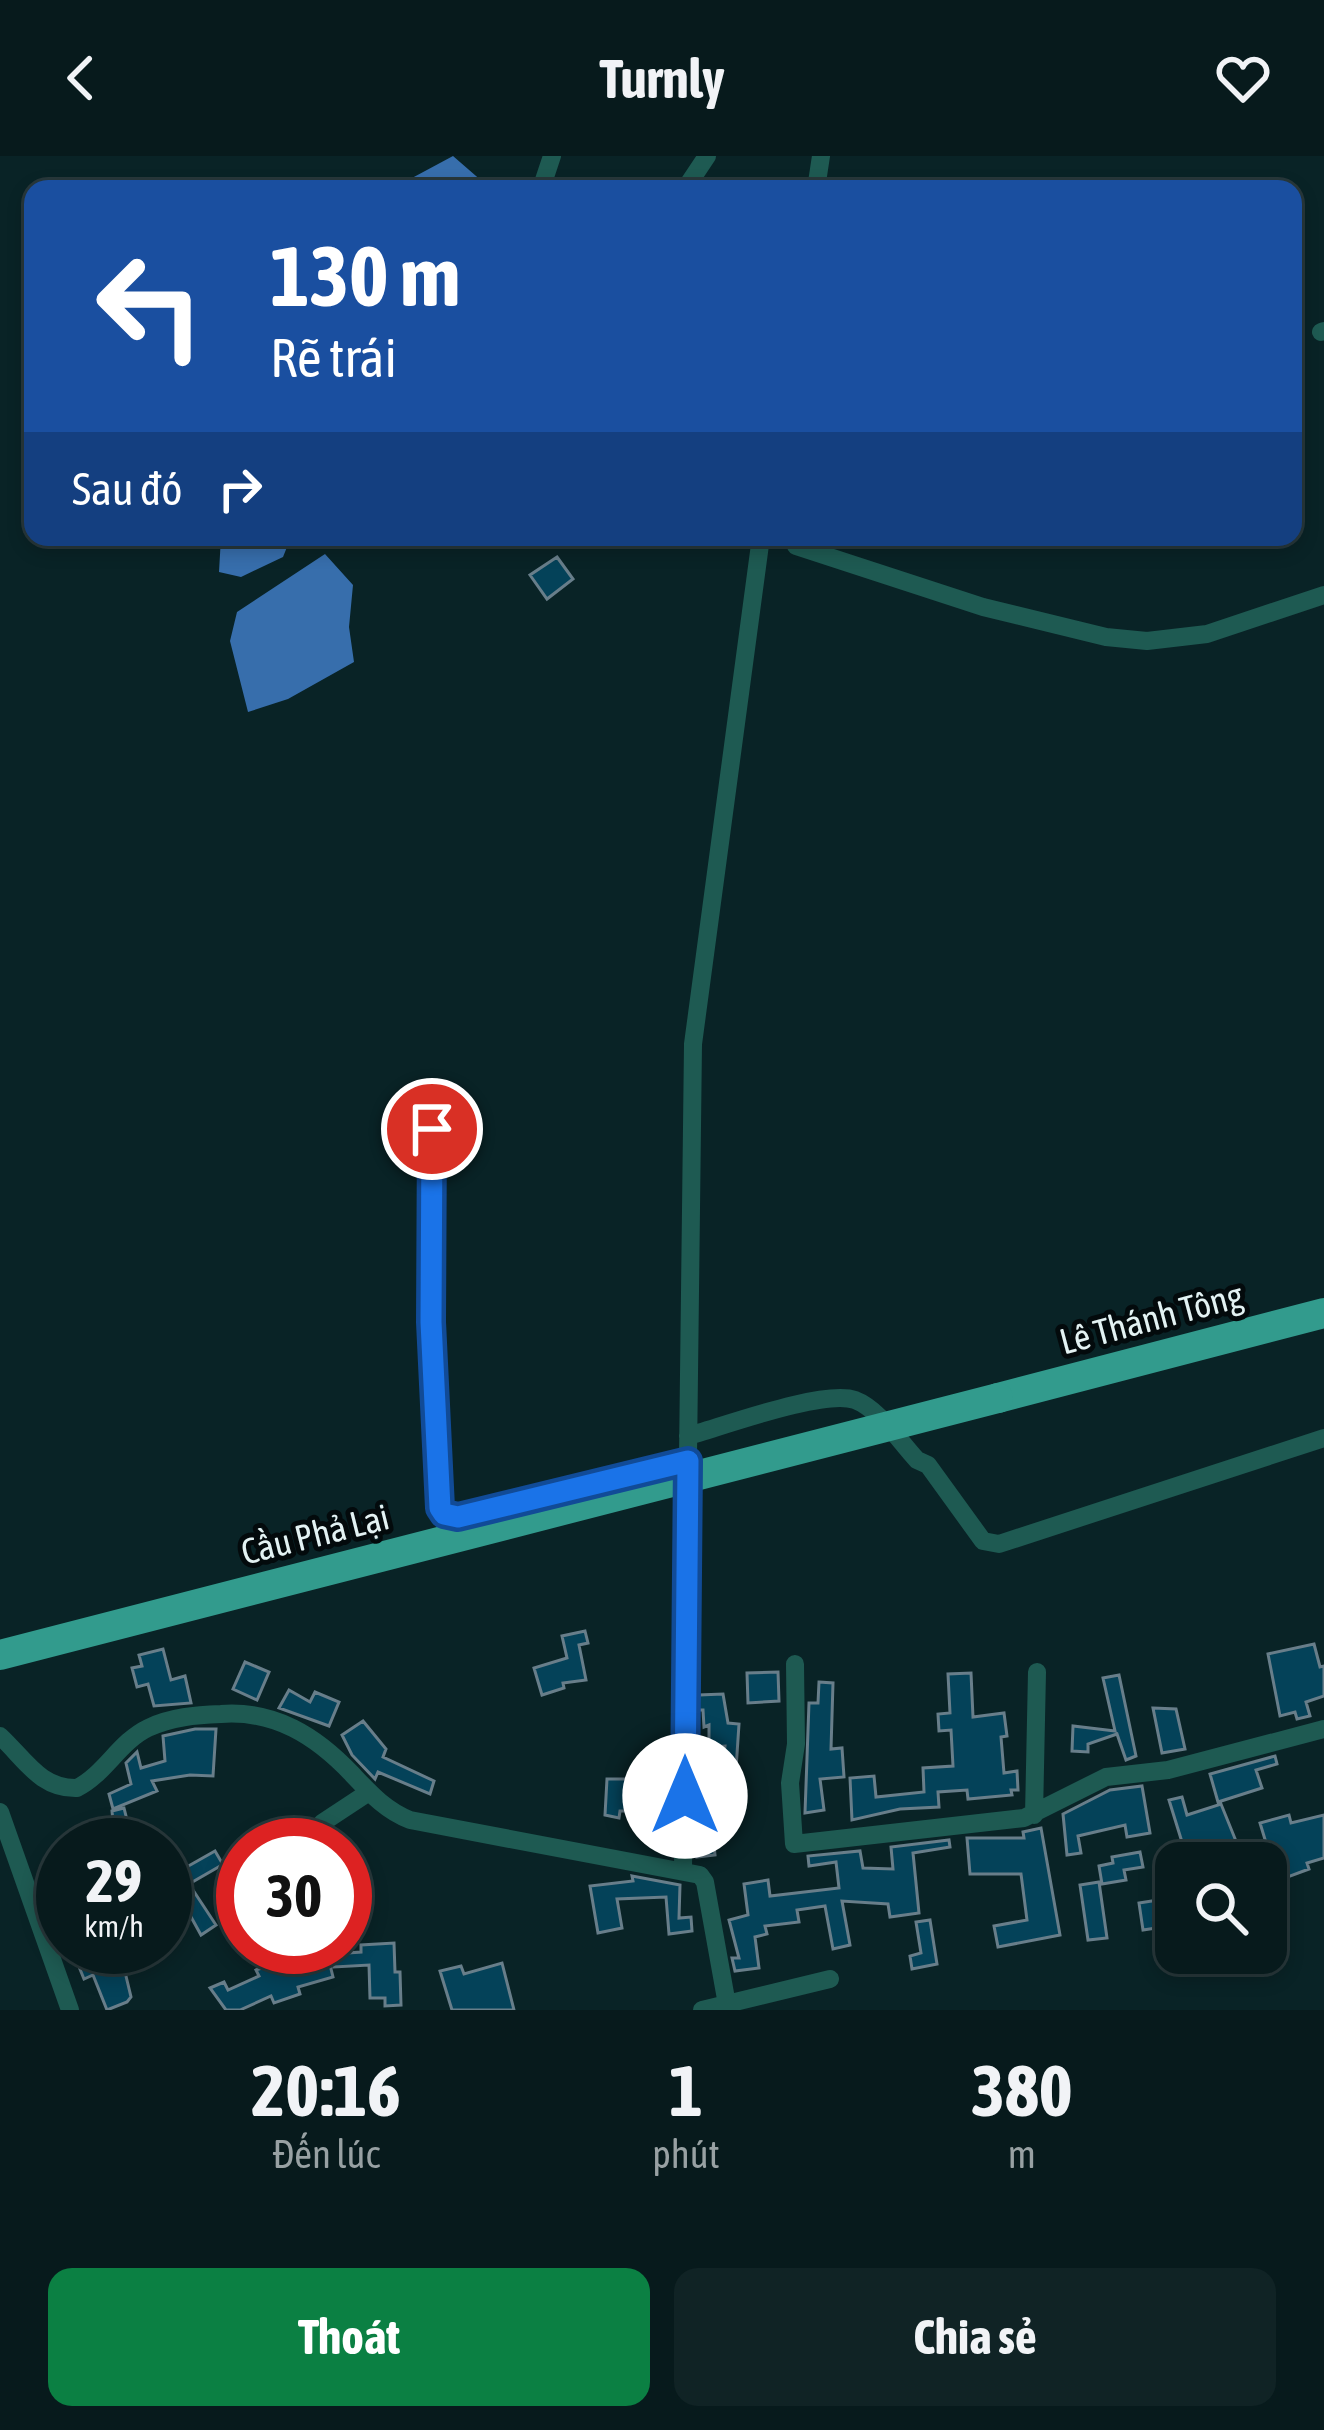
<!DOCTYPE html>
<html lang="vi">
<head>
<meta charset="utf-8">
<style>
	:root { --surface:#071a1c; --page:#102325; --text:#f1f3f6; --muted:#98a1a3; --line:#28383b; --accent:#0b8043 }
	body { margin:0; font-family:"Asap Condensed",sans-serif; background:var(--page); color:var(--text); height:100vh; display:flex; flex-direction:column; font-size:45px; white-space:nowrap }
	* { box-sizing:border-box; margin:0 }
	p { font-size:39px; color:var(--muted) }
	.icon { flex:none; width:66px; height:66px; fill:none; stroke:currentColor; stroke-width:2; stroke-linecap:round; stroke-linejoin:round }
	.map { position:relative; height:1854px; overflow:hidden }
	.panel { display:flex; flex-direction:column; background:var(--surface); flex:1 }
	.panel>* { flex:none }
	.banner { position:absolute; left:24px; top:24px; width:1278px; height:366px; border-radius:24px; box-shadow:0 6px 18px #0003,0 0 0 3px var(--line); background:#1a4fa0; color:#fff; overflow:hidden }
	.tools { position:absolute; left:1155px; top:1686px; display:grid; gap:24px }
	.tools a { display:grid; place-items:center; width:132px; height:132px; border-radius:24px; background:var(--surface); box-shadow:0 6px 18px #0003,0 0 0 3px var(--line); font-size:60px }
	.speed { position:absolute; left:36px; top:1662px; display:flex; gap:24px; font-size:60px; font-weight:700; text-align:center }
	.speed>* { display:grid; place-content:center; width:156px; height:156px; border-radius:50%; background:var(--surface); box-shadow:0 6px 18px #0003,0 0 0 3px var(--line); line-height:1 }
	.speed small { font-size:30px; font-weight:400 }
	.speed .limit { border:18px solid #d22; background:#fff; color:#111 }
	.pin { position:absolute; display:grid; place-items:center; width:102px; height:102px; color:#fff; margin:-51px; border:6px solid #fff; border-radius:50%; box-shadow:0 3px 12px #0007 }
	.me { position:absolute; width:132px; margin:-66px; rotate:0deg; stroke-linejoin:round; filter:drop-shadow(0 0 9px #0008) }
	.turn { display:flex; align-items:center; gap:42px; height:252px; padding:0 48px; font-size:54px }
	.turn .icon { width:156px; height:156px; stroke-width:2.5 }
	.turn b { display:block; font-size:84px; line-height:102px }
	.then { display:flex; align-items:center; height:114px; padding:0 48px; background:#0003; gap:24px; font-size:45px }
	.eta { display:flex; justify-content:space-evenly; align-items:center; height:204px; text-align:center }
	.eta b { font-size:72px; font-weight:700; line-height:84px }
	.button { display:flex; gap:24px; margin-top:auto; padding:24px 48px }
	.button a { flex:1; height:138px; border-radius:24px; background:var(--accent); color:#fff; font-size:48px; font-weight:700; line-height:138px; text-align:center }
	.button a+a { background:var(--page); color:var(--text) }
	header { display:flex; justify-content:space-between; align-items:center; height:156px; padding:0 48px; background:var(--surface); font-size:54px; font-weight:700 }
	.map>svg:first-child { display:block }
	.water { fill:#376eac }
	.building { fill:#044259; stroke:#687e8a; stroke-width:3 }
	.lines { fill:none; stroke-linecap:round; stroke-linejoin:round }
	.minor { stroke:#1e5a52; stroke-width:18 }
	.trunk { stroke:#329b8d; stroke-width:30 }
	.trunk-bridge { stroke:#329b8d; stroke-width:30 }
	.route-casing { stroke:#114b97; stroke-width:30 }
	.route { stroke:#1a73e8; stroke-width:21 }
	.labels { text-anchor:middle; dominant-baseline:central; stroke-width:10; stroke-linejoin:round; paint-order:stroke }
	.street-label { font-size:36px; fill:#e3f2f3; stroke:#030a0c }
</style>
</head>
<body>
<header><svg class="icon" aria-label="back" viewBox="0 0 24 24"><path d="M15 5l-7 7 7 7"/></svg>Turnly<svg class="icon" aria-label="heart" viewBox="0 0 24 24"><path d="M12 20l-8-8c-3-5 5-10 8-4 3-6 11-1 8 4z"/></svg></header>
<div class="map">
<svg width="1324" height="1854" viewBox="0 0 1324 1854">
	<rect width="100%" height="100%" fill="#092326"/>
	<path class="water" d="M453,0L491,33H415L412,22Z
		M221,381H291L283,401L241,421L219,416Z
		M325,398L353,429L349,471L354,506L288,543L248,556L230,485L237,456Z"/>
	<path class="building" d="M557,401L573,423L547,443L530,419Z
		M585,1475L588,1487L579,1489L586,1524L563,1527L564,1532L542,1539L534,1512L567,1502L562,1480Z
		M1314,1488L1320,1511L1324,1510V1540L1306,1546L1310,1560L1297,1563L1295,1556L1280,1560L1268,1498Z
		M163,1493L171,1524L185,1520L191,1547L154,1550L148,1528L137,1531L132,1512L142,1510L139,1499Z
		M245,1506L269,1516L257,1544L233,1533Z
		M778,1516L779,1545L748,1547L747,1517Z
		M971,1517L973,1561L1004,1557L1007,1580L1001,1581L1004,1617L1017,1615L1018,1634H1011L1012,1639L968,1643L967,1634L938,1636L939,1651L900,1653L852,1664L850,1622L874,1620L876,1641L924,1636L923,1612L953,1610L951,1574L939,1575L938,1558L950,1557L948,1518Z
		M1119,1519L1136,1600L1126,1604L1117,1578L1088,1588V1596L1072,1595L1073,1570L1115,1575L1103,1522Z
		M819,1526L833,1527L831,1593L842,1592L844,1621L820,1623L824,1654L805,1657L809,1547H818Z
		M289,1534L310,1546L315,1536L339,1546L329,1570L279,1552Z
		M723,1538L728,1567L739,1568L736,1613L723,1612L725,1590L709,1591V1569L704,1571L703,1554H698L699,1539Z
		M1153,1552L1176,1553L1185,1593L1162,1597Z
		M363,1565L386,1593L383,1601L434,1625L430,1638L378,1616L375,1623L352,1599L342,1579Z
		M195,1573H216L213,1620L190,1619L152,1625L157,1635L113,1653L109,1638L131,1628L126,1607L137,1596L141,1612L165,1605L163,1580Z
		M1275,1600L1277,1608L1256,1614L1262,1632L1218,1646L1210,1618Z
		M726,1615L728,1636L718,1637L719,1649H710L715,1699L697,1701L698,1628L705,1627L704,1617Z
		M607,1623H631L630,1655H620L619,1662L605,1659Z
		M1142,1630L1150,1677L1127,1681L1125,1669L1078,1680L1081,1697L1067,1699L1063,1658L1110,1634Z
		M1182,1641L1187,1659L1221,1648L1238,1690L1216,1698L1213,1690L1186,1699L1169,1644Z
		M124,1652L129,1672L143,1670L145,1689H115L112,1655Z
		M1289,1659L1291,1667L1324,1659V1702L1307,1707L1309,1713L1266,1729V1707H1217L1216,1702L1267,1690L1260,1667Z
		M1041,1672L1060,1779L998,1791L994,1770L1027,1764L1021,1718H970L967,1682H1024L1023,1676Z
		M949,1684L950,1691L913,1697L919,1757L890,1761L888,1748L842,1745L850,1789L833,1793L825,1750L797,1754L799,1766L765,1770L767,1778L755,1781L759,1812L735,1815L732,1802H739L729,1764L748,1759L744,1728L768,1724L770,1740L839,1732L836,1706L809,1710L808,1700L860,1695L863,1712L893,1713L891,1691Z
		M215,1695L222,1707L243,1699V1715L226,1722L222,1709L189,1728L216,1769L201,1779L169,1721Z
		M1140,1696L1143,1711L1124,1714L1126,1724L1102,1728L1099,1710L1113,1707L1112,1701Z
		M632,1720L680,1729L679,1762L691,1761L692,1775L669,1778L666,1741L617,1743L622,1772L598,1777L590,1730L633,1725Z
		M1099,1726L1107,1782L1088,1784L1080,1729Z
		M1171,1742L1176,1769L1143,1774L1139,1747Z
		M930,1764L937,1808L912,1813L910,1800L921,1797L916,1766Z
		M394,1787L395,1816H400L401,1849L385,1850V1842H370L369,1809L334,1811L333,1798L361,1796V1789Z
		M71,1791H89L92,1798L119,1791L131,1841L127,1846L107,1854L93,1819L84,1823Z
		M263,1791H283L292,1818L330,1809L333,1821L298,1831L300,1838L274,1847L271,1840L240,1854H226L210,1832L224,1826L228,1834L259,1820L256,1814L270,1809Z
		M502,1807L514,1854H452L440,1815L461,1810L464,1818Z"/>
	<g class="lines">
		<path class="minor" d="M541,33L552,0
			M685,33L707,0
			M816,33L821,0
			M1321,176L1324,175
			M796,390L983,451L1106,481L1147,485L1207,478L1324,439
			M432,973L433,1245L438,1340L444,1358L458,1361L688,1305
			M688,1280C724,1270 824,1233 855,1244C879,1253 900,1286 917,1304L928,1309L983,1385L999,1388L1324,1282
			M795,1508L796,1588L790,1627L794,1688L1024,1662L1106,1621L1168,1614L1324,1573
			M0,1580C25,1603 40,1633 77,1632C105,1618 119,1586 148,1572C171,1561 196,1559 221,1558C275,1554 316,1580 352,1618C370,1637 385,1654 410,1664L700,1719L705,1726L728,1854
			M0,1656L70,1854
			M1034,1659L1037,1516
			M322,1667L369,1636
			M683,1714L693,888L761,381
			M702,1854L830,1823"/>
		<path class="trunk" d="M998,1242L1324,1157"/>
		<path class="trunk-bridge" d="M0,1499L998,1242"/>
	</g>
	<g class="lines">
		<defs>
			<path id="route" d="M432,973L431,1166L440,1352L444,1358L458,1361L688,1305L685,1640"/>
		</defs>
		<use href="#route" class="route-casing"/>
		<use href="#route" class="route"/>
	</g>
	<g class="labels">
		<g class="street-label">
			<text transform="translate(1151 1162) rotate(-15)">Lê Thánh Tông</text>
			<text transform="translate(315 1378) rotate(-14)">Cầu Phả Lại</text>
		</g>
	</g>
</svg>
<div class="tools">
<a><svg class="icon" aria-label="search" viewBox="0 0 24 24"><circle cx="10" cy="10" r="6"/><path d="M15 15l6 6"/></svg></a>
</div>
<div class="speed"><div>29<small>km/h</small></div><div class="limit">30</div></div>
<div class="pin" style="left:432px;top:973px;background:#d93025"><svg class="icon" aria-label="arrive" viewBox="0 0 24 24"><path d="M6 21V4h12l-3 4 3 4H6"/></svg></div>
<svg class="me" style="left:685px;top:1640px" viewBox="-20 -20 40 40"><circle r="19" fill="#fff"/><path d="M0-13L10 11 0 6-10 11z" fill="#1a73e8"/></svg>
<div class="banner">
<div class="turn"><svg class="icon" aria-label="left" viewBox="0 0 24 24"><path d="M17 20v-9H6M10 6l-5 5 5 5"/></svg><div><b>130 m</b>Rẽ trái</div></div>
<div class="then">Sau đó<svg class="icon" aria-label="right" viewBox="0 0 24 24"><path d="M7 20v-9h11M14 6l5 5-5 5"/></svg></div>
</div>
</div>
<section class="panel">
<div class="eta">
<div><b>20:16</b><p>Đến lúc</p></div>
<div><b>1</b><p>phút</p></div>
<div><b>380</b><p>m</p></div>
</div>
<div class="button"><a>Thoát</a><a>Chia sẻ</a></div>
</section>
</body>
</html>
